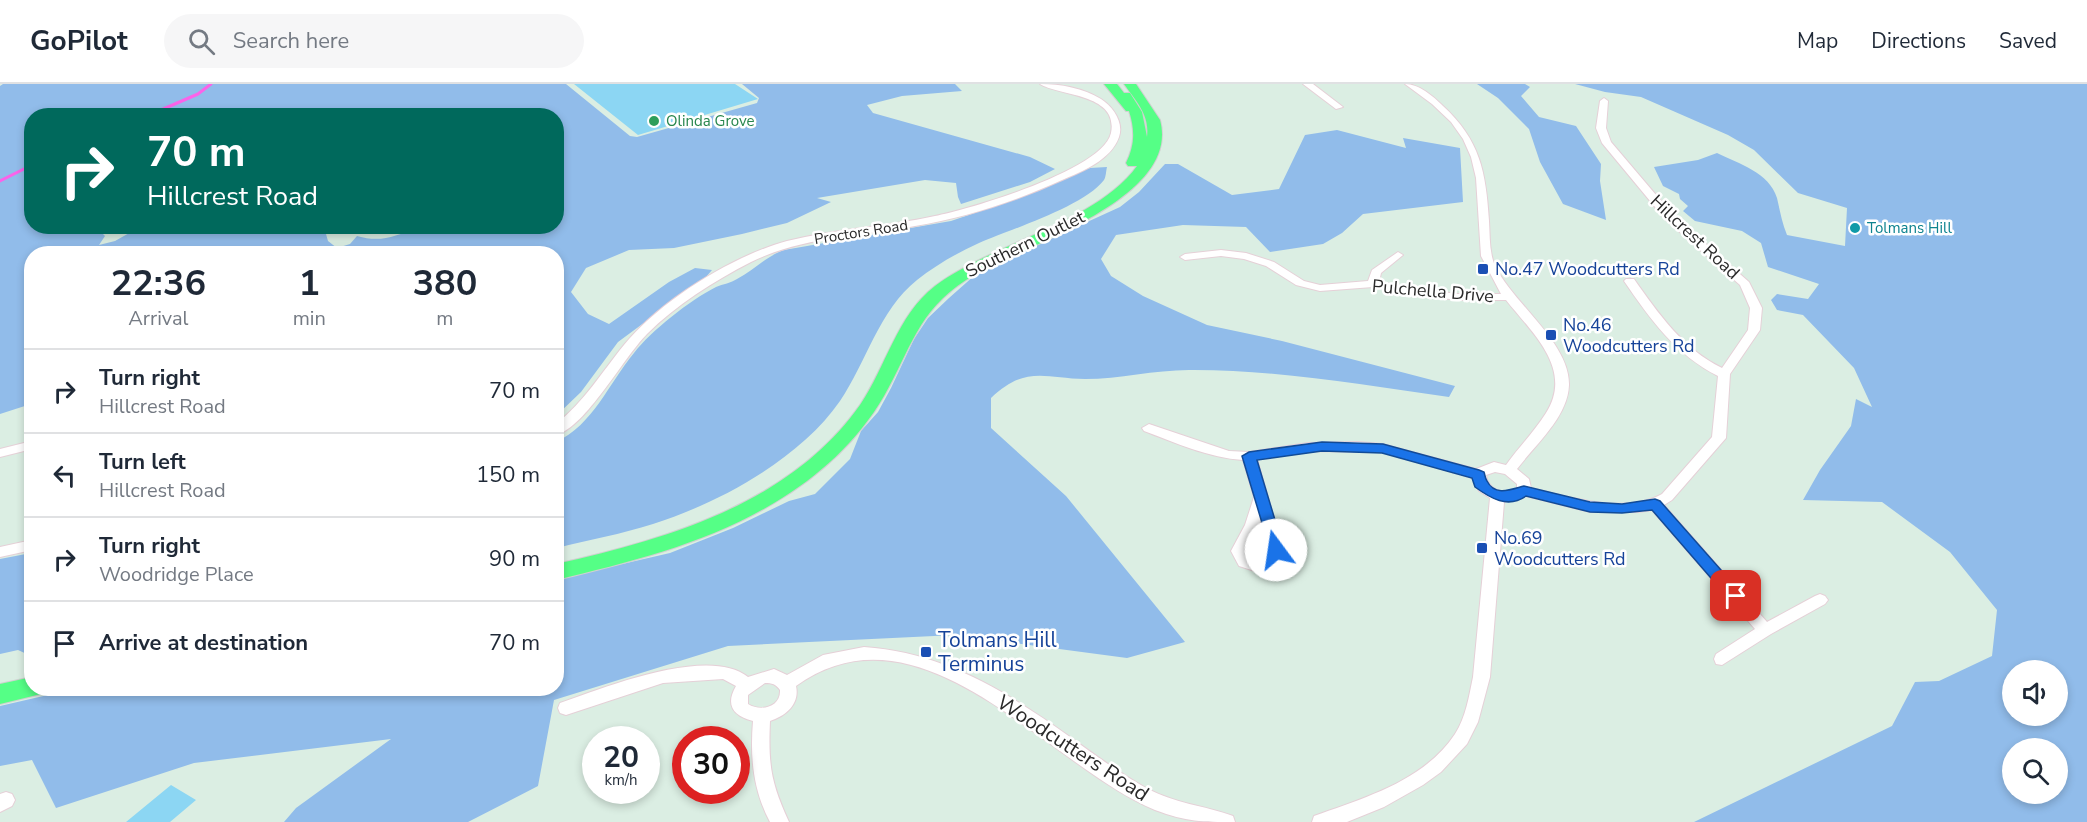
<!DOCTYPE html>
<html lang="en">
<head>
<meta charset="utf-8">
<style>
	:root { --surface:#fff; --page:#f6f6f7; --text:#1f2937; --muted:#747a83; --line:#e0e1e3 }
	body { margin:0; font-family:"Nunito Sans",sans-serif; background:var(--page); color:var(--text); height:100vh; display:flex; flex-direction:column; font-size:22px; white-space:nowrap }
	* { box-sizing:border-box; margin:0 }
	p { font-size:20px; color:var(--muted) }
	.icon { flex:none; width:33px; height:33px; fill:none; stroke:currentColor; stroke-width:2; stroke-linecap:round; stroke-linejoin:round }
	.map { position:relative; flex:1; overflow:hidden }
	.drawer { position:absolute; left:24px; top:162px; width:540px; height:450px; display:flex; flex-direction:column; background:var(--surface); border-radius:24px; box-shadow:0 3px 9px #0003 }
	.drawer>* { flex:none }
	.hud { position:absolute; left:24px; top:24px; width:540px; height:126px; border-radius:24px; box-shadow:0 3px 9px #0003; background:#00695c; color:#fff; overflow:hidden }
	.controls { position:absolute; left:2002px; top:576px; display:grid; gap:12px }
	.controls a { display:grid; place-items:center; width:66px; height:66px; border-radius:50%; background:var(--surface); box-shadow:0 3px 9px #0003; font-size:30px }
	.speed { position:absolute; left:582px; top:642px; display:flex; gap:12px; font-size:30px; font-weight:700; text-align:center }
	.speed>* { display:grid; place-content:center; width:78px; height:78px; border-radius:50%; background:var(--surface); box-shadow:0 3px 9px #0003; line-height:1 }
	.speed small { font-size:15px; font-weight:400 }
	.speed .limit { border:9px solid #d22; background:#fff; color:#111 }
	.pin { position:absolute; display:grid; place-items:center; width:51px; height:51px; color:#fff; margin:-26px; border-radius:12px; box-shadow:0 3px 9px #0006 }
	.me { position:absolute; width:66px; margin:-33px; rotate:346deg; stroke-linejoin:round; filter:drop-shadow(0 0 4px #0008) }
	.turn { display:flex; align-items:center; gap:21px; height:126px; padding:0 24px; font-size:27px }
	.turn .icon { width:78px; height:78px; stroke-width:2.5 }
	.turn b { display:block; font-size:42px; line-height:51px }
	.eta { display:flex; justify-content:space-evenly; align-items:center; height:102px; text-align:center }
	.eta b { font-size:36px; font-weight:700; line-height:42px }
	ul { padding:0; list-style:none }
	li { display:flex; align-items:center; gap:18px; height:84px; padding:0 24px; border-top:2px solid var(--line) }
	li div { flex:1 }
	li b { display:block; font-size:22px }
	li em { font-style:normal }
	header { display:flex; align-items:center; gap:36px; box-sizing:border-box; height:84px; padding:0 30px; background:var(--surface); border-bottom:2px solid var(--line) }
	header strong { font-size:28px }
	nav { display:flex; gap:33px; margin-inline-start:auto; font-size:21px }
	.search { width:420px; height:54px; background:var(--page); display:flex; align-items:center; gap:15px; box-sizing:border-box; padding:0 21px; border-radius:33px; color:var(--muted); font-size:22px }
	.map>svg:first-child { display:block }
	.green { fill:#91bcea; fill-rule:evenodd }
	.pitch { fill:#8cd6f3 }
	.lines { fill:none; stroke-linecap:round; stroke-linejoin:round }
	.stream { stroke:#fb63e9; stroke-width:3 }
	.minor-casing { stroke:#e5d0d7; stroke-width:2 }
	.highway-casing { stroke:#d0d0d0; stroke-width:2 }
	.minor { fill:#fff; fill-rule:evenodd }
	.highway { fill:#55ff86; fill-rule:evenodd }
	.route { fill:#1a73e8; stroke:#114b97; stroke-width:1.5 }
	.leisure-dot { fill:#2e9e5b; stroke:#fff; stroke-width:2 }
	.culture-dot { fill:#0f9aa8; stroke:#fff; stroke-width:2 }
	.transit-dot { fill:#1a4fb4; stroke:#fff; stroke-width:2 }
	.labels { text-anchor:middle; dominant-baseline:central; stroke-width:5; stroke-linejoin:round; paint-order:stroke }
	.far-leisure-label { font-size:15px; fill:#27864d; stroke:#fff; text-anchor:start }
	.far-culture-label { font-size:15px; fill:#0d838f; stroke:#fff; text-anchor:start }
	.far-street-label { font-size:15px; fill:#2a2a2a; stroke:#fff }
	.street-label { font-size:18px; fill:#2a2a2a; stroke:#fff }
	.transit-label { font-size:18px; fill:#164399; stroke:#fff; text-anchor:start }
	.near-transit-label { font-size:21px; fill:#164399; stroke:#fff; text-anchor:start }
	.near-street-label { font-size:21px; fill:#2a2a2a; stroke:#fff }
</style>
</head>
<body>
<header>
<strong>GoPilot</strong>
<div class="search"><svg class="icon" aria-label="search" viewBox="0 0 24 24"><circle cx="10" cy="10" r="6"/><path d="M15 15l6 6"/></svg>Search here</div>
<nav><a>Map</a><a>Directions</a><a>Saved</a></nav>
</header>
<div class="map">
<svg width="2087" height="738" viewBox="0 0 2087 738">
	<rect width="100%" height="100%" fill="#dbeee3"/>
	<path class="green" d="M3,0H566L630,52L637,53L757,19L759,14L742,0H955L962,7L902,12L867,21L873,29L1030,73L1055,85L1030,98L961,120L958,113L956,99L925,96L817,114L831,118L787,139L742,150L674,164L629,166L586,184L571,208L588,230L609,240L669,198L695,184L712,186L706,193L618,258L581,308L557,331L556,170H32L31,320L0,330V2ZM32,32H556V142L417,143V144C395,152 381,159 357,152L350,160L337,164L328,157L326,150L345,144L375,143H140L115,157L99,161L105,152L101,148C111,144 121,146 132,143L32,142Z
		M1477,0H1525L1530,3L1521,12L1539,33L1576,42L1601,80L1600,97L1606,136L1563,120L1540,78L1529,45L1498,14Z
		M1575,0H2087V738H1694L1892,642L1915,598L1939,597L1992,572L1997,526L1950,468L1882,418L1803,416L1820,386L1851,342L1856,315L1872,323L1854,284L1803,231L1777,226L1771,216L1777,210L1808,215L1819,200L1768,183L1761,159L1742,147L1695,137L1683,127L1688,122L1680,115L1679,110L1663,102L1654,83L1698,76L1717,69C1739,80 1769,88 1777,114C1780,127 1782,139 1787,151L1845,162L1847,124L1798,109L1754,66L1728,51L1641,13L1605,8ZM2013,586H2058V632H2013ZM2013,664H2058V710H2013Z
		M1337,46L1406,64L1403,54L1460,64L1463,118L1363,130L1342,149L1323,160L1270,168L1246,143L1183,141L1116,151L1101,175L1111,192L1143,212L1207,241L1282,257L1455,302L1449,313C1364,301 1280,286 1194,286C1158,285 1121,295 1085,295C1044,294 1026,281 991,314V344L1066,412L1185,558L1127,574L955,551L728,562L554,616L538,702L468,738H284L296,724L391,655L194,679L56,724L32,676L0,682V622L78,604H556L557,495L670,469L733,444L789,417L815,410L850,375L861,347L878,328L891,304L914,255L928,234L949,214L975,191L993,181L1120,123L1139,108L1165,80H1178L1232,111L1279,105L1305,51Z
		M1107,83C1106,87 1106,93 1104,96C1083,123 1011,145 979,159C957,169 936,181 917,196C879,226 866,279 840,317C800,375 719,419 653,440C622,450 588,456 557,464L556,358C593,341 609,299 634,269C651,247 690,216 716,203C723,200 731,199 737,195C754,186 765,173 784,166L951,137L1016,115L1090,84Z
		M31,469V572L18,566L0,570V475Z"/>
	<path class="pitch" d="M574,0H735L758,15L638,51Z
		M171,701L196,716L170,738H126Z"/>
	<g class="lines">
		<path class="stream" d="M147,32L198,10L211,0
			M0,97L32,81"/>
		<defs>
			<path id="minor" d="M1040,0C1061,0 1083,4 1101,15C1113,23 1124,38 1119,53C1111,76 1083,87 1062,96C1016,117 965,134 915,142C860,152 802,153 751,178C714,197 676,221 647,250C623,274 586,343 556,351V340C584,318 602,288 624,261C660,217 732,172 787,157C835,145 886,143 935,132C970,125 1103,86 1111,49C1119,9 1058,12 1040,0Z
				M1303,0H1313L1343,23L1336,25Z
				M1405,0C1419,0 1433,12 1443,22C1480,56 1486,88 1489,137C1490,152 1489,168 1495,182C1513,219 1570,259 1569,301C1568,333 1535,361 1517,385L1529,395L1531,404C1569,413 1625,431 1662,410L1712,353L1718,292C1676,271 1650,235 1624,197L1626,195H1634C1658,229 1683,265 1722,284L1748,246L1750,224L1740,201L1665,135L1602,59L1596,44L1600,17L1604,14L1608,17L1606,44L1611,58L1673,131L1749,198L1762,224L1760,246L1730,290L1726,354L1672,416L1664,421L1767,538L1815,512L1820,510L1825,512L1828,516L1825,520L1771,550L1722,581L1716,580L1714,575L1716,570L1755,545L1652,426L1639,428H1590L1526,412L1504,418L1490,593L1478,638L1467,660L1441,688L1423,701L1384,723L1347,738H1312L1314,732C1364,714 1424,697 1455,650C1466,633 1469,612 1473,593L1490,414L1479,407L1473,394L1382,368L1308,367L1257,375L1283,466L1277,482L1261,489L1239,482L1231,467L1245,441L1254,413L1243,376C1209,374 1176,359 1144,347L1142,344L1149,340L1229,367L1249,368L1308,359L1358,358L1382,360L1476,385L1494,378L1506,381C1519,363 1534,348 1546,329C1574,285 1532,249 1506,216H1456L1373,203L1320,207L1296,201L1266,182L1244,175L1221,172L1185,176L1180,173L1185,170L1221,166L1246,169L1274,178L1304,197L1320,201L1368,197L1372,186L1398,168L1403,171L1381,189L1379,198L1456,210H1501L1481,172L1476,94L1471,73L1463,55L1451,38L1432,20ZM1495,388L1505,390L1517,400V405C1504,412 1488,406 1486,391ZM1261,437L1269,466L1266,475L1260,477L1249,474L1245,467Z
				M32,357V365L0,373V365Z
				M32,456V466L0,473V463Z
				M864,563C943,568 1007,608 1070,653C1095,671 1119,689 1146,704C1176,720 1203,721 1233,732L1235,738C1202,738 1187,738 1155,726C1048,682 922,511 796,602C800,620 786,632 770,637C768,681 771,699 789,738H770C753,706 750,673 753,637C733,632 725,621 736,602L723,595L663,599L566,631L560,629L558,624L560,619C603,604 709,561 748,593L774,585L787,591L823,571ZM765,599C772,599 776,600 780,606C781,623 761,628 748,620V611Z
				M6,708L12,710L15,716L12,722L0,728V710Z"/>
			<path id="highway" d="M1104,0H1117L1124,9H1130L1142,28L1147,53C1150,31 1136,17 1124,0H1136L1160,36C1182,117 1016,163 966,196C917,228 911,265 884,312C858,357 818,393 774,419C708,459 631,478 556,496V480C668,455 791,419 860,321C886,283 897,231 935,202C992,159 1096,139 1137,82H1128L1126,79C1135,61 1135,46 1129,27H1126Z
				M32,593V604H43L41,610L0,620V600Z"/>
		</defs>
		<use href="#minor" class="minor-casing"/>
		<use href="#highway" class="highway-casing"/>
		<use href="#minor" class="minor"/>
		<use href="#highway" class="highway"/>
	</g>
	<path class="route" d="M1322,358L1383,360L1479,386L1484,388C1485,391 1485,394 1487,397C1495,413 1512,405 1524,402L1590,418L1622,420L1655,415L1660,417L1744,512L1741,516H1730L1652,426L1622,429L1590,428L1526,412C1508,425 1490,414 1475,403L1472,394L1382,369L1322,367L1257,376L1284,466L1282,469H1271L1242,372L1249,368Z"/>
	<circle class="leisure-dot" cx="654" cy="37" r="6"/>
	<circle class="culture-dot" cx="1855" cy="144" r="6"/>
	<g class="transit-dot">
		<rect x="1477" y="179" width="12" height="12" rx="3"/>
		<rect x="1545" y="245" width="12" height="12" rx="3"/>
		<rect x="1476" y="458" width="12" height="12" rx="3"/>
		<rect x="920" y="562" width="12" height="12" rx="3"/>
	</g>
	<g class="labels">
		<g class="far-leisure-label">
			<text x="666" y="37">Olinda Grove</text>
		</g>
		<g class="far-culture-label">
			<text x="1867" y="144">Tolmans Hill</text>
		</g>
		<g class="far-street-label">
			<text transform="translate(861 148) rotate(-9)">Proctors Road</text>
		</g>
		<g class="street-label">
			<text transform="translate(1695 153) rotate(43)">Hillcrest Road</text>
			<text transform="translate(1025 160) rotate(-26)">Southern Outlet</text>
			<text transform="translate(1433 207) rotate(5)">Pulchella Drive</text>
		</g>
		<g class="transit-label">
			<text x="1495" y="185">No.47 Woodcutters Rd</text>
			<text x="1563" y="241">No.46<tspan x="1563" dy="21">Woodcutters Rd</tspan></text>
			<text x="1494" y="454">No.69<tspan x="1494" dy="21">Woodcutters Rd</tspan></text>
		</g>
		<g class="near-transit-label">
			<text x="938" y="556">Tolmans Hill<tspan x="938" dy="24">Terminus</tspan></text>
		</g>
		<g class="near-street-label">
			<text transform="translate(1073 664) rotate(33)">Woodcutters Road</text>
		</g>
	</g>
</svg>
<div class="controls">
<a><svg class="icon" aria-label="sound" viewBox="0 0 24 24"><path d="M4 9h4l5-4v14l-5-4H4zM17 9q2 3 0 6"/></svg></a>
<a><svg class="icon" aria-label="search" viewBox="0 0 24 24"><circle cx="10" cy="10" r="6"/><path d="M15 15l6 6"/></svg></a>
</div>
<div class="speed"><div>20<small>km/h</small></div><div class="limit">30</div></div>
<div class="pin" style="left:1736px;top:512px;background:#d93025"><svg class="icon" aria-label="arrive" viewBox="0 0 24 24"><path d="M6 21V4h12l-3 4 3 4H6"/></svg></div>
<svg class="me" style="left:1276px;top:466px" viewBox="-20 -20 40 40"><circle r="19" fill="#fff"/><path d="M0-13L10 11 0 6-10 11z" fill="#1a73e8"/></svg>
<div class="hud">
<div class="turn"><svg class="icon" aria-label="right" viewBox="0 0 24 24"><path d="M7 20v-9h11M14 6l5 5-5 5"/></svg><div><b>70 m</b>Hillcrest Road</div></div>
</div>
<section class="drawer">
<div class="eta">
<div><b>22:36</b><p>Arrival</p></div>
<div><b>1</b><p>min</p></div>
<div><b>380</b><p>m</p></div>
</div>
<ul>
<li><svg class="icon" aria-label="right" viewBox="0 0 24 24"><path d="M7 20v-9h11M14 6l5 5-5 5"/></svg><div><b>Turn right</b><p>Hillcrest Road</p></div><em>70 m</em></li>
<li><svg class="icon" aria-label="left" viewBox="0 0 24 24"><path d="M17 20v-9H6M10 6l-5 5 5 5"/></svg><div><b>Turn left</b><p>Hillcrest Road</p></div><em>150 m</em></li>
<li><svg class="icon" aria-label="right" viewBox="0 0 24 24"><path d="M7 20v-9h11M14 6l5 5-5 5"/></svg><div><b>Turn right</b><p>Woodridge Place</p></div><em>90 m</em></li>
<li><svg class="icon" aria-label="arrive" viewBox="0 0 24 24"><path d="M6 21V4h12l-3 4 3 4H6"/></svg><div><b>Arrive at destination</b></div><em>70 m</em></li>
</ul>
</section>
</div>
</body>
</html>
